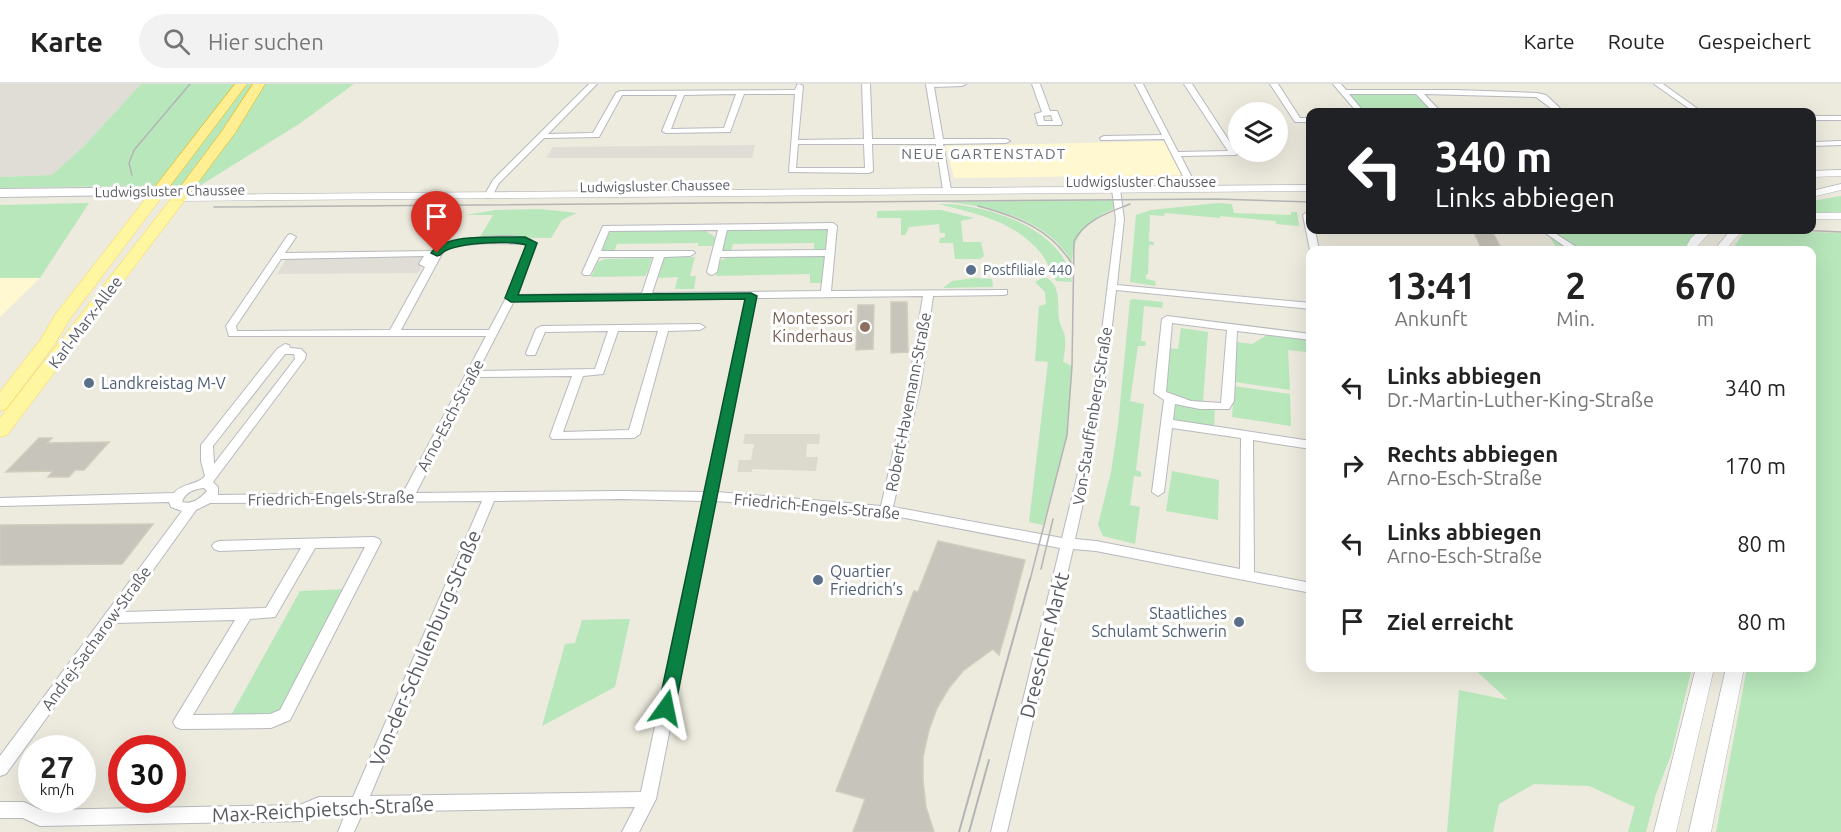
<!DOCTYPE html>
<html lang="de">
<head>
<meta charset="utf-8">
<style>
	:root { --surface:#fff; --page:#f2f2f2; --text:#222; --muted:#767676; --line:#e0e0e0 }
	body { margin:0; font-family:Ubuntu,sans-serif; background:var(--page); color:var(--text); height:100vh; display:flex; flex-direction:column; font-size:22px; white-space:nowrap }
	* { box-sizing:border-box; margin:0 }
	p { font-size:20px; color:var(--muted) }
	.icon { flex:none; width:33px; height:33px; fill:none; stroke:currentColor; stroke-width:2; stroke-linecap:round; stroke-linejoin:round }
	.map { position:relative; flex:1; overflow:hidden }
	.sheet { position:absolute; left:1306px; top:162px; width:510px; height:426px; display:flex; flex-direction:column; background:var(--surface); border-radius:12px; box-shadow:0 6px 24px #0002 }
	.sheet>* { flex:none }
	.guide { position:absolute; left:1306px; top:24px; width:510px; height:126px; border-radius:12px; box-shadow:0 6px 24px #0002; background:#202124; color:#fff; overflow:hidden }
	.tools { position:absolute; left:1228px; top:18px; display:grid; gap:12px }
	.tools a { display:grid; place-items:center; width:60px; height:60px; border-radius:50%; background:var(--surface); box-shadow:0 6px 24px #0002; font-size:30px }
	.speed { position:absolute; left:18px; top:651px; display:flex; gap:12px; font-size:30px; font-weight:700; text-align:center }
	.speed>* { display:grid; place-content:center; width:78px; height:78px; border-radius:50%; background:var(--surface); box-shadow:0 6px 24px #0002; line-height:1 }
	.speed small { font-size:15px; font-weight:400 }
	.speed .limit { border:9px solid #d22; background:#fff; color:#111 }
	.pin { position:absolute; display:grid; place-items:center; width:51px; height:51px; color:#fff; margin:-62px -26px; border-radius:50% 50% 50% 0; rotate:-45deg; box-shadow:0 0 6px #0007 }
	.pin .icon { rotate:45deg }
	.me { position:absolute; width:66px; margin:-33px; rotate:12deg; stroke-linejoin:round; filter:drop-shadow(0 0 4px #0008) }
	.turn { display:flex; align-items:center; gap:21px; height:126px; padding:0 30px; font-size:27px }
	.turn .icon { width:78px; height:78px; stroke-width:2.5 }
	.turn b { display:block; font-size:42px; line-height:51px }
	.eta { display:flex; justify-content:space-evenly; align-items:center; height:102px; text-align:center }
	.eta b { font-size:36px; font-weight:700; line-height:42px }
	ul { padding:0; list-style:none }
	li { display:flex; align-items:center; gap:18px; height:78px; padding:0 30px }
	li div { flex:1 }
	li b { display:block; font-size:22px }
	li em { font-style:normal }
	header { display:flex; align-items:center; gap:36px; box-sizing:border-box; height:84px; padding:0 30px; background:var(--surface); border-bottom:2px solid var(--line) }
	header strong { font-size:28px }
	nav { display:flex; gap:33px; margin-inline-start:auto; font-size:21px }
	.search { width:420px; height:54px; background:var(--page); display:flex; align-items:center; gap:15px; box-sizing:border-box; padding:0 21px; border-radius:33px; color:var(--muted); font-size:22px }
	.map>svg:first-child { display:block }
	.commercial { fill:#fff8d1 }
	.industrial { fill:#e0ddd6 }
	.education { fill:#dcdacd }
	.green { fill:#b8e7bb }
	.building { fill:#c7c4bb; stroke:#d1ccbc; stroke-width:1.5 }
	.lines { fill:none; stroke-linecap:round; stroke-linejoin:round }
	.minor-casing { stroke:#b7b9bf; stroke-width:2 }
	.tertiary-casing { stroke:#b7b9bf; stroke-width:1 }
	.secondary-casing { stroke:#b8bbc2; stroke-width:2 }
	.primary-casing { stroke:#fdd747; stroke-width:1 }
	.trunk-casing { stroke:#ebb200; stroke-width:1 }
	.minor { fill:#fff; fill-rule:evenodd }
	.tertiary { fill:#fff; fill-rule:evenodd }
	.secondary { fill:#fff; fill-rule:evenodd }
	.primary { fill:#fff6a1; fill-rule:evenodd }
	.trunk { fill:#ffef92; fill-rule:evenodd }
	.tram-far1 { stroke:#b3b4b4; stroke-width:1.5 }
	.tram { stroke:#b3b4b4; stroke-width:2 }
	.route { fill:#0b8043; stroke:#07532c; stroke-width:1.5 }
	.service-dot { fill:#5c6f8a; stroke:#fff; stroke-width:2 }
	.education-dot { fill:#8d6e63; stroke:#fff; stroke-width:2 }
	.labels { text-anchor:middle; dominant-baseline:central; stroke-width:6; stroke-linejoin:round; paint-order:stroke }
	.far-street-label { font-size:14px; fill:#585b61; stroke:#fff }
	.far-service-label { font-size:14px; fill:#4e5e75; stroke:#fff; text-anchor:start }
	.far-neighbourhood-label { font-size:15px; letter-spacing:1.5px; fill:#696d73; stroke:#fff }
	.education-label { font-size:16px; fill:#785e54; stroke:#fff; text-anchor:end }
	.street-label { font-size:16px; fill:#585b61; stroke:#fff }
	.service-label { font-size:16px; fill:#4e5e75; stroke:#fff; text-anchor:start }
	.near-street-label { font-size:20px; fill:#585b61; stroke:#fff }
</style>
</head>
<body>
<header>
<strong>Karte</strong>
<div class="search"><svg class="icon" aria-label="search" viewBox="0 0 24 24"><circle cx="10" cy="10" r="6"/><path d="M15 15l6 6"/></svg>Hier suchen</div>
<nav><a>Karte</a><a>Route</a><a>Gespeichert</a></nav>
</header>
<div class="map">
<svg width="1841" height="748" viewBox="0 0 1841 748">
	<rect width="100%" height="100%" fill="#edeade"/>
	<path class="commercial" d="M1171,57L1187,91L954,94L946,62Z
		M0,194H40L0,233Z"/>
	<path class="industrial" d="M0,0H141L85,61L52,91L0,93Z
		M755,61L752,74H546L553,63Z
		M430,169L418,189L277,190L289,171Z"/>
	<path class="education" d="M745,350H820L819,360H807L806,373H818L816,387L753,385L751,388H737L739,376H751L754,360H743Z"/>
	<path class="green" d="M141,0H354L299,40L201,101L0,104V93L52,91L85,61Z
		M1344,8H1418L1437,28H1360Z
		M1841,112V128L1812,129V117Z
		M1117,116L1118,123C1091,134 1073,148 1072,178C1049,136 990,121 945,118Z
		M89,119L40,194H0V121Z
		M1218,119L1232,120L1234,129L1291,131V128H1297L1299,142L1276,140V137L1220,132V134L1165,129L1164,132L1150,131L1149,157L1154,158V161H1149L1148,190L1146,191V195L1155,197L1156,202L1130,198L1136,131L1151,126Z
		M939,120C985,119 1066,145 1072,198L1056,197C1051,188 1047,176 1040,168C1014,137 977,130 939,120Z
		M540,125L577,129L562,136L551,154L480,153L493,131H465L496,126Z
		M941,126L974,134L961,137L963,158H981L984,172L980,175H955L953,159H939L940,154L945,153V149H940L939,140L909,143L905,151H901V134H877V127Z
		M701,144L715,153L713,162H698V159L617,160L614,168H600L608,149L616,146Z
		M734,144H825L828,147L826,166H814V159L733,160L731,167L721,168L726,148Z
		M1545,146H1706L1695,156L1689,166H1558Z
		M1746,146L1841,149V748H1716L1747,584H1812V166H1731Z
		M729,172H825L822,199H810V190L716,192L720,177Z
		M663,173H695L690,192H696L694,205H675L678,193L656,194Z
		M652,174L646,192L591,193L598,178L605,175Z
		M1044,193C1062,199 1057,221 1059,235C1060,242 1065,248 1065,254C1066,262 1064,271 1063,278L1072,282L1067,351L1043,441L1029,438L1048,278L1035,277L1039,222L1046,220L1045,208L1035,198Z
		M974,194L992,195L993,203L943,204L952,197Z
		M1133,215L1163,218L1162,224L1144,222L1141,257L1146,258L1145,262H1138L1130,317L1144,320L1136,386L1141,388V393L1134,392L1130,421L1140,423L1135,460L1103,452L1098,441L1111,388L1118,341L1130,216Z
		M1181,244L1208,248L1203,319L1171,314L1164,309L1168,264L1178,265Z
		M1269,250L1306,255V268L1288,266L1290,306L1235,298L1236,258L1252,260Z
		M1234,302L1290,310L1291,342L1232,333Z
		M1170,316L1215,323L1214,347L1167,339Z
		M1172,387L1219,396L1218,436L1166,427Z
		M349,505L285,631L230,633L300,507Z
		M630,535L615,603L542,642L565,560L575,559L582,536Z
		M1473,584H1543L1562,587L1566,584H1692L1671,671L1656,710L1646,748H1628L1635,723L1589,702L1534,700L1499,720L1493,748H1447L1459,606L1508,616Z"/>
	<path class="building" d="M1473,146L1492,147L1502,166H1482Z
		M891,218H907L908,268L891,269Z
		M858,221H874L873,265L856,266Z
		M39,354H52L47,359L109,358L84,386H75L69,393H48L53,387L6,388Z
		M153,440L122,480L0,481V441Z
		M938,457L1025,476L1010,533L999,571L993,565L963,587L949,604L937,624L929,646L923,673V697L926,723L934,748H853L865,715L836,707L914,507L918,508Z"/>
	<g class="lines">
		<defs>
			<path id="minor" d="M589,0H597L548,50L593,49L616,9L620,7L795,6L797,1L799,0L803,2L798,56L864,55L862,0H870L872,55H935L926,0H966L962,2L934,3L943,55H1006L1010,57L1006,59L943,60L951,106L947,109L943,106L936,60H872L873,87L869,89L789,88L795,10H744L730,48L666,49L662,47L677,11H622L599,53L544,54L499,99L491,114H485L484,112L493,96ZM736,10L724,44L671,45L684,11ZM798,60H864L865,84H796Z
				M1032,0H1040L1050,27H1057L1062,39L1061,41H1038L1035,30L1042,28ZM1051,31L1053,37H1044L1043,32Z
				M1135,0H1143L1178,68L1228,67L1184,0H1192L1237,69L1236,71L1181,72L1194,98L1190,101L1186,98L1164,55L1101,56L1100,54L1104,52L1162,51Z
				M1270,0H1278L1300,34H1311V38H1295Z
				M1333,0H1341L1346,6H1457L1537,9L1546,11L1564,28H1556L1536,13L1424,10L1441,28H1433L1416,10H1349L1364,28H1357Z
				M1654,0H1663L1702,28H1694Z
				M1812,32H1841V36H1812Z
				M1841,57V61L1812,62V58Z
				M1115,95L1119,98L1124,135L1117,201L1311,219V225L1116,206C1107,291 1094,373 1075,455L1096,457L1240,485L1241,354L1172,344L1164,408L1158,412L1152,408L1164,316L1154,309L1162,235L1167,232L1311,250V256L1237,247L1234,317L1229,325H1200L1175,320L1173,336L1311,357V365L1253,356L1254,488L1311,499V509L1096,467L1073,465L1007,748H991L1060,464L905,434L843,426L715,417L656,715L639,748H622L635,723L363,728L354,748H338L346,728L320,729L301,737L40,742L23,734H0V718H24L41,726L300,721L319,713H353L482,417L210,419L196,426L123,528L266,524L301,464L219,467L214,465L212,462L214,459L219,457L374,453L379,455L381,458L290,636L271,644L181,645L176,643L173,638L176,633L235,536L115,539L6,690L0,692V672L182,427L171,423L169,418L0,422V414L174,409C182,399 198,401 205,392L201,377V361L277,265L285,260L289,261L290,264L301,265L306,270L305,275L213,398L218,403V411L403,409L486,252H229L226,242L288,151L291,150L296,153L285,169L434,167L437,162C458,155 519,145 537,159L517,211L642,209L654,173H599L590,191H584L582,189L603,142L833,139L837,142L831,207L1007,206V210L1004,211L933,212L921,299L893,423L1062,454L1080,381L1097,287L1116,135L1111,98ZM828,145L826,166L722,167L727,146ZM718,146L707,188L709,190L712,191L717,188L720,173L825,172L821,207L652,209L664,173L690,172L695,169L693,167H601L609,147ZM492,159L527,160L506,214L489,246H401L444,166L461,161ZM424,172L419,180L425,183L390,246L237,247L236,242L281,175ZM923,212L909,299L881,422L717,408L756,214ZM746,214L705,408L622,407L416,409L475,293L572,292L550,352L552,355L634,354L640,350L668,247L700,246L705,243L700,240L541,242L536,245L526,269L527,271H535L545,248L608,247L595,285L478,287L514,217ZM1172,239L1227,246L1221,319L1191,317L1166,308ZM618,247H658L629,346L563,348L583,292L603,290ZM285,270H294L295,275L214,380L213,362ZM204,404L207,407C200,415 192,421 182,418C185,408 194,405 204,404ZM622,415L703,417L641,708L370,712L494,417ZM365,463L280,626L270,630L193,631L250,535L275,533L315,464Z
				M1307,128L1311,130V146H1315L1319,166H1310L1303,131Z
				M1541,146H1550L1581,166H1570Z"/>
			<path id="tertiary" d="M1841,86V92L1812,93V87Z
				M1841,100V106L1812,113V107Z
				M1311,101V107L179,117L174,114L179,111Z
				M1812,129H1841V135H1812Z
				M1700,146H1712L1694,166H1684L1691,154Z
				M1731,146H1743L1725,166H1714Z
				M1696,584H1714L1676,748H1654Z
				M1726,584H1744L1711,748H1689Z"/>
			<path id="secondary" d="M185,103L189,104L191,107L189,110L0,113V105Z"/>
			<path id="primary" d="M159,103L164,104L166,107L164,110L69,236L55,260L6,325L0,327V308L41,255L55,231L154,104Z
				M179,110L186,114L184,117L7,351L0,353V334L174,111Z"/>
			<path id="trunk" d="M235,0H247L164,110H154L152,107L154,104Z
				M253,0H265L235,49L184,117H174L172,114L222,47Z"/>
		</defs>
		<use href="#minor" class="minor-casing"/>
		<use href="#tertiary" class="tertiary-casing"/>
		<use href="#secondary" class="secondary-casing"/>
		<use href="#primary" class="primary-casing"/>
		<use href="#trunk" class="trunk-casing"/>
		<use href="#minor" class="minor"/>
		<use href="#tertiary" class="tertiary"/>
		<use href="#secondary" class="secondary"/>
		<use href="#primary" class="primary"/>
		<use href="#trunk" class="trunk"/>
		<path class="tram-far1" d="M132,91L129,79L134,66L190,0
			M978,122C1016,132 1051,145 1072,180
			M214,123L1217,115L1311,118
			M1797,146L1841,148
			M1041,485L1053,435
			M1030,496L1067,351L1072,282L1074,157C1086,135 1108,129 1130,120"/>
		<path class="tram" d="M959,748L1030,495
			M969,748L989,676"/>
	</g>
	<path class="route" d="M525,153L537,159L518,211L751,209L757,212L675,624L673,629L666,632L660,629L658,624L745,215L511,218L505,214L526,161C511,156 450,158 440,171L437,172L431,169C446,148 500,154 525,153Z"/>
	<g class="service-dot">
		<circle cx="971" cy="186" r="6"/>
		<circle cx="89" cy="299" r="6"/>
		<circle cx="818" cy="496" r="6"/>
		<circle cx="1239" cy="538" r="6"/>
	</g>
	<circle class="education-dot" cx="865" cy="243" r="6"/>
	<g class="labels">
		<g class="far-street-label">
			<text x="1141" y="98">Ludwigsluster Chaussee</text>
			<text transform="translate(655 102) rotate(-1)">Ludwigsluster Chaussee</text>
			<text transform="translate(170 107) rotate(-1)">Ludwigsluster Chaussee</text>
		</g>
		<g class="far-service-label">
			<text x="983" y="186">Postfiliale 440</text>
		</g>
		<g class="far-neighbourhood-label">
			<text x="984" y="69">NEUE GARTENSTADT</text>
		</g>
		<g class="education-label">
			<text x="853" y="234">Montessori<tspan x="853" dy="18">Kinderhaus</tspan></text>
		</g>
		<g class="street-label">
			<text transform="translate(85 238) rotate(-53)">Karl-Marx-Allee</text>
			<text transform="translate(908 318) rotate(-79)">Robert-Havemann-Straße</text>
			<text transform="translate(450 331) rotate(-62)">Arno-Esch-Straße</text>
			<text transform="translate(1092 332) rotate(-81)">Von-Stauffenberg-Straße</text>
			<text transform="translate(331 414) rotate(-1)">Friedrich-Engels-Straße</text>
			<text transform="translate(817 422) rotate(5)">Friedrich-Engels-Straße</text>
			<text transform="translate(96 554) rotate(-54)">Andrej-Sacharow-Straße</text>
		</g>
		<g class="service-label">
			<text x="101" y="299">Landkreistag M-V</text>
			<text x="830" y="487">Quartier<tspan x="830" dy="18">Friedrich’s</tspan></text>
			<text x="1227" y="529" text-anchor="end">Staatliches<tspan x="1227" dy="18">Schulamt Schwerin</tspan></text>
		</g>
		<g class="near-street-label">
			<text transform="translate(1044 561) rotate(-76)">Dreescher Markt</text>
			<text transform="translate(425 564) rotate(-67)">Von-der-Schulenburg-Straße</text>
			<text transform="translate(323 725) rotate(-3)">Max-Reichpietsch-Straße</text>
		</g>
	</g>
</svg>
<div class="tools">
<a><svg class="icon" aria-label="layers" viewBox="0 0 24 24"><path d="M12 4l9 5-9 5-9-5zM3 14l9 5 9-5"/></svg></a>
</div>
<div class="speed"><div>27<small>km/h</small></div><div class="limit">30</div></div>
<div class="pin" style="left:437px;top:169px;background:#d93025"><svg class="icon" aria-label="arrive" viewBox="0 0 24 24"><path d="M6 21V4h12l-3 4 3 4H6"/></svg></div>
<svg class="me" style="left:666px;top:624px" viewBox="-20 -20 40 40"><path d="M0-17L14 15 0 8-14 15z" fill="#0b8043" stroke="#fff" stroke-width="4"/></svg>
<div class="guide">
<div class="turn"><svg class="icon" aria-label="left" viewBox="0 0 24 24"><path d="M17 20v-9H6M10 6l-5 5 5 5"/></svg><div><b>340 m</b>Links abbiegen</div></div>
</div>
<section class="sheet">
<div class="eta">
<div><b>13:41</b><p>Ankunft</p></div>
<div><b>2</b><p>Min.</p></div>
<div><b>670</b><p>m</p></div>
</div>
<ul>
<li><svg class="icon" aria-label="left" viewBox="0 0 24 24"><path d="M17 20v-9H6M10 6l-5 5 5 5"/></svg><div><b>Links abbiegen</b><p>Dr.-Martin-Luther-King-Straße</p></div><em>340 m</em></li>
<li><svg class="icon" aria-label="right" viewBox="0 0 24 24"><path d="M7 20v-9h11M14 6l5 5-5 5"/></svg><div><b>Rechts abbiegen</b><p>Arno-Esch-Straße</p></div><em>170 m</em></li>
<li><svg class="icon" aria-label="left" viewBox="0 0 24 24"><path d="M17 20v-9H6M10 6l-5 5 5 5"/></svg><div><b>Links abbiegen</b><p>Arno-Esch-Straße</p></div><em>80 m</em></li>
<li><svg class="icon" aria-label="arrive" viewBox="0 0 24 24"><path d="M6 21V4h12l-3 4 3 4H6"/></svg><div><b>Ziel erreicht</b></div><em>80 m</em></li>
</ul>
</section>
</div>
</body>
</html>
